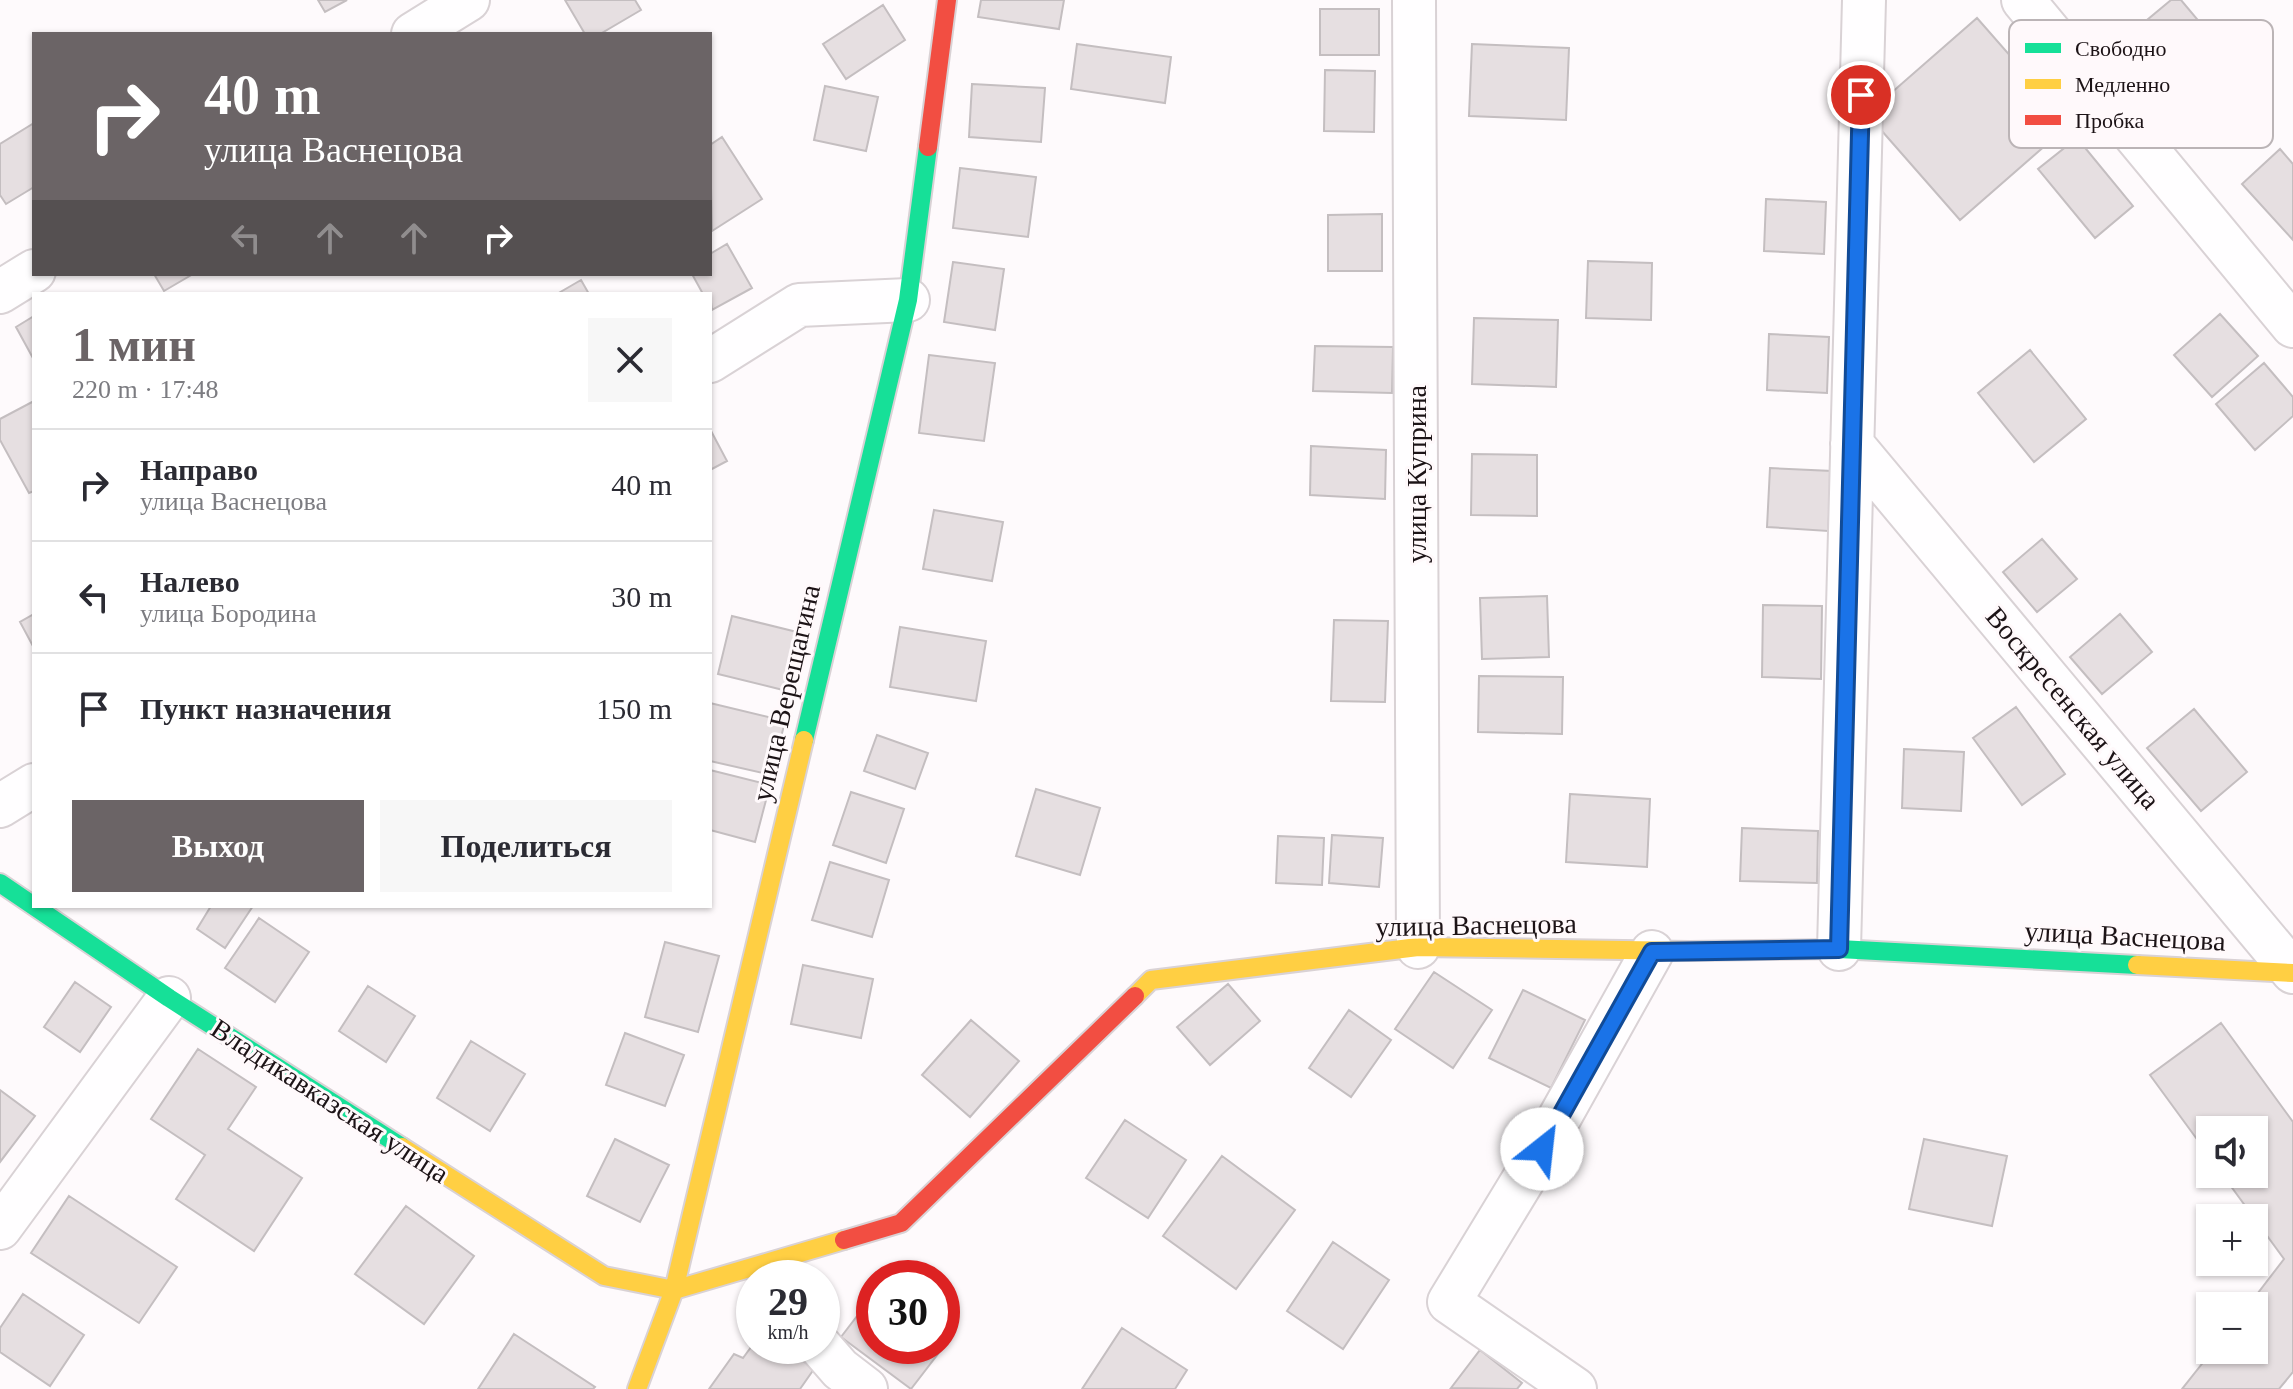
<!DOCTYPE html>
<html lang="ru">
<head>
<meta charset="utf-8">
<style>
	:root { --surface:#fff; --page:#f7f7f7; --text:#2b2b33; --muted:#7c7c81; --line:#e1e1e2; --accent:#6b6466 }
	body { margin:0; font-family:"Times New Roman",serif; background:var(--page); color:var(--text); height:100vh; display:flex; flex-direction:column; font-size:30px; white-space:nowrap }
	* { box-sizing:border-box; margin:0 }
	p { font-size:26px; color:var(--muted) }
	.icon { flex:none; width:44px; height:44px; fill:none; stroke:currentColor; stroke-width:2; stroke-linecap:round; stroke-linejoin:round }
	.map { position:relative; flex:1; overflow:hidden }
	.panel { position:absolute; left:32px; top:292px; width:680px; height:616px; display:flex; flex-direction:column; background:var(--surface); border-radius:0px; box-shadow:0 2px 6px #0004 }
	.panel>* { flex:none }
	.hud { position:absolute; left:32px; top:32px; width:680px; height:244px; border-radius:0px; box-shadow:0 2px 6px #0004; background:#6b6466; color:#fff; overflow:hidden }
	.buttons { position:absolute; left:2196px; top:1116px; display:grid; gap:16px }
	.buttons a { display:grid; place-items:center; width:72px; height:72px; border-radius:0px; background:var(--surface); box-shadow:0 2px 6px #0004; font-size:40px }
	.speed { position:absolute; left:736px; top:1260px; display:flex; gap:16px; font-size:40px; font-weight:700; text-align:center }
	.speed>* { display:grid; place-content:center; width:104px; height:104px; border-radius:50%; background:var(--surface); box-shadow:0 2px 6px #0004; line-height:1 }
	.speed small { font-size:20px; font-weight:400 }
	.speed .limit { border:12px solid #d22; background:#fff; color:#111 }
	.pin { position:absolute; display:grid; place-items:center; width:68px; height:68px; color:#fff; margin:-34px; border:4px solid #fff; border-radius:50%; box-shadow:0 2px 8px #0007 }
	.me { position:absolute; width:88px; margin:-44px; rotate:29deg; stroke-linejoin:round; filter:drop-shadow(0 0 6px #0008) }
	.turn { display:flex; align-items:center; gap:28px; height:168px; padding:0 40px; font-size:36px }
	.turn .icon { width:104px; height:104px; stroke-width:2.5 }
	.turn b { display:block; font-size:56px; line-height:68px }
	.lanes { display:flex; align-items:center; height:76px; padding:0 40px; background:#0003; justify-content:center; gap:40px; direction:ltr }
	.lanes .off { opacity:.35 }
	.round { display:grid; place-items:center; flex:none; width:84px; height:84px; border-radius:0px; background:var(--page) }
	.summary { display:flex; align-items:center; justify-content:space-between; height:136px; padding:0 40px }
	h1 { font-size:48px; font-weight:600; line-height:60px; color:var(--accent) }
	.button { display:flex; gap:16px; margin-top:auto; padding:16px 40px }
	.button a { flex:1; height:92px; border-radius:0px; background:var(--accent); color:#fff; font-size:32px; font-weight:600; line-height:92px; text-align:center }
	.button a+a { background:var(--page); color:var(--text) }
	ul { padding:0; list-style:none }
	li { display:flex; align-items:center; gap:24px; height:112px; padding:0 40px; border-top:2px solid var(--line) }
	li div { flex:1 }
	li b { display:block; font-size:30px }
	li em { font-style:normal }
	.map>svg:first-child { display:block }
	.building { fill:#e6dfe1; stroke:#c4bec0; stroke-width:2 }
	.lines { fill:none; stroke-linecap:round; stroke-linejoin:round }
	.street-casing { stroke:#d9d2d5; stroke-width:46 }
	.fast-casing { stroke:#d9d2d5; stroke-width:22 }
	.slow-casing { stroke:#d9d2d5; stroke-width:22 }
	.jam-casing { stroke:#d9d2d5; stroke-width:22 }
	.street { stroke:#fffeff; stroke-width:42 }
	.fast { stroke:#16e098; stroke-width:18 }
	.slow { stroke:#ffcf43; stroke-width:18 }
	.jam { stroke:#f24e42; stroke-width:18 }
	.route-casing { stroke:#114b97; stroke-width:20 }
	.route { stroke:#1a73e8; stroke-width:14 }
	.labels { text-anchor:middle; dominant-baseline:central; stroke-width:6; stroke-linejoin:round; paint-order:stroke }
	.street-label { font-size:28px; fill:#1c1316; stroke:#fff9fb }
	.key { fill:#fff9fb; stroke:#bbb4b6; stroke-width:2 }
	.key-label { font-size:22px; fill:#1c1316 }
</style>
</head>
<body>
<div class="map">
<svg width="2293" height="1389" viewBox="0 0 2293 1389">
	<rect width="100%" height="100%" fill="#fefafc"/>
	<path class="building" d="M318,0H347L325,12Z
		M565,0H635L641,10L600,34H585Z
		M981,0H1064L1059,29L978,17Z
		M2171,0H2181L2218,44L2164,89L2123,40Z
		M883,5L905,40L846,79L823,44Z
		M1320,9H1379V55H1320Z
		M1977,18L2070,124L1960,220L1867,114Z
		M1077,44L1171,57L1165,103L1071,89Z
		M1472,44L1569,48L1566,120L1469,116Z
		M1325,70L1375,71L1374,132L1324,131Z
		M972,84L1045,88L1041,142L969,137Z
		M825,86L878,97L866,151L814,140Z
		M34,123V187L6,204L0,195V144Z
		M722,137L762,199L712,231L710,145Z
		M2077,138L2133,206L2095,238L2038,169Z
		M2280,149L2293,164V240L2242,184Z
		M960,168L1036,177L1028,237L953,228Z
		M1766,199L1826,202L1824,254L1764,251Z
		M1382,214V271H1328V215Z
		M727,244L752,288L712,310L710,294H703L692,274H710V254Z
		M1588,261L1652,263L1651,320L1586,318Z
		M953,262L1004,269L995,330L944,322Z
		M154,274H193L164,291Z
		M581,280L589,294H557Z
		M2220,314L2258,356L2212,397L2174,355Z
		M34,316V360L16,327Z
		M1474,318L1558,320L1556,387L1472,384Z
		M1769,334L1829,337L1827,393L1767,390Z
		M1315,346L1393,347L1392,393L1313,391Z
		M2030,350L2086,419L2034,462L1978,393Z
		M929,355L995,363L984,441L919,433Z
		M2264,363L2293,397V416L2255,450L2216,404Z
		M34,401V491L29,493L0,440V419Z
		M710,429L727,461L710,470Z
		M1311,446L1386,450L1385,499L1310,495Z
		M1472,454L1537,455V516L1471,515Z
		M1770,468L1832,471L1828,531L1767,527Z
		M934,510L1003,522L992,581L923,569Z
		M2042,539L2077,579L2037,612L2003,572Z
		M1547,596L1549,657L1482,659L1480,598Z
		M1763,605L1822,606L1821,679L1762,677Z
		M34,614V648L20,622Z
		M2120,614L2152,652L2102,694L2070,657Z
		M732,616L797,632L783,690L718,674Z
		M1334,620L1388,621L1385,702L1331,701Z
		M900,627L986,641L976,701L890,687Z
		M1479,676L1563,677L1562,734L1478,732Z
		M710,703L785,721L772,775L710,761Z
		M2016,707L2065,774L2022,805L1973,738Z
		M2194,709L2247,772L2201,811L2147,748Z
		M877,735L928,753L915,789L864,771Z
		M1904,749L1964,752L1961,811L1902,808Z
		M710,770L770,785L755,842L710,830Z
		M1036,789L1100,808L1080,875L1016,856Z
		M851,792L904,809L886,863L833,845Z
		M1570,794L1650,799L1647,867L1566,862Z
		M1742,828L1818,831L1817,883L1740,881Z
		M1332,835L1383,838L1379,887L1329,883Z
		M1278,836L1324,838L1322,885L1276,883Z
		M830,862L889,880L872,937L812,920Z
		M211,906H253L225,948L197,929Z
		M259,918L309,952L275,1002L225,968Z
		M665,942L719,956L698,1032L645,1017Z
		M803,965L873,979L861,1038L791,1024Z
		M1434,972L1492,1010L1453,1068L1395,1029Z
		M75,982L111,1007L80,1052L44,1027Z
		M1228,984L1260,1021L1210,1065L1177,1027Z
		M368,986L415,1016L386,1062L339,1031Z
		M1523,990L1585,1020L1551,1088L1489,1058Z
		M1349,1010L1391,1040L1351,1097L1309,1068Z
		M971,1020L1019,1061L970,1117L922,1075Z
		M2221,1023L2293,1122V1372L2279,1389H2182L2213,1350H2254V1306H2248L2284,1259L2222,1174H2254V1130H2210V1157L2150,1075Z
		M625,1033L684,1055L665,1106L606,1085Z
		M471,1041L525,1074L490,1131L437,1098Z
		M198,1049L256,1087L228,1129L302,1178L254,1251L176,1199L205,1155L151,1119Z
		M0,1090L35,1116L0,1162Z
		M1125,1120L1186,1160L1148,1218L1086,1178Z
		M615,1139L669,1165L640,1222L587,1196Z
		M1924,1139L2007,1156L1992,1226L1909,1209Z
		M1222,1156L1295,1210L1236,1289L1163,1236Z
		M69,1196L177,1267L139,1323L31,1253Z
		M406,1206L474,1256L424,1324L355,1274Z
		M1333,1242L1389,1280L1343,1349L1287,1311Z
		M23,1294L84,1335L50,1386L0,1352V1328Z
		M874,1294V1346H942V1331L951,1337L911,1389L841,1337Z
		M1122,1328L1187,1370L1175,1389H1082Z
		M514,1334L595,1387L593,1389H478Z
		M754,1343V1346H783L814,1369L800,1389H709L734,1354L743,1358Z
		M1480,1350L1522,1383L1517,1389L1451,1388Z"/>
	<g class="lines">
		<defs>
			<path id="street" d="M1414,0L1418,947
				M2023,0L2293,326
				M413,34L468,0
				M0,292L34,271
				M710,361L799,305L908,300
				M1852,444L2293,972
				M0,806L34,785
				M1839,949L1864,0
				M0,1228L169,998
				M820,1346L840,1369L866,1389
				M1575,1389L1449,1302L1542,1149L1652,952"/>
			<path id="fast" d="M804,740L908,300L928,147
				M0,883L169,998L402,1147
				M1690,951L1839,949L2137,965"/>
			<path id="slow" d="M2137,965L2293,973
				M1135,996L1151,980L1418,947L1690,951
				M402,1147L604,1276L674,1290L844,1240
				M637,1389L674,1290L804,740"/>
			<path id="jam" d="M928,147L947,0
				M844,1240L901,1223L1135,996"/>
		</defs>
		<use href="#street" class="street-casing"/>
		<use href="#fast" class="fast-casing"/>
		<use href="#slow" class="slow-casing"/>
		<use href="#jam" class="jam-casing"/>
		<use href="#street" class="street"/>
		<use href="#fast" class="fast"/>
		<use href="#slow" class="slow"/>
		<use href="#jam" class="jam"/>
	</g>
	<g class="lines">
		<defs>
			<path id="route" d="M1542,1149L1652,952L1839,949L1861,95"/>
		</defs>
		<use href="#route" class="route-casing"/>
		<use href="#route" class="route"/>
	</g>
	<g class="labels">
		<g class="street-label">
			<text transform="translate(1416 474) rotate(-90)">улица Куприна</text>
			<text transform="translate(786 693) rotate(-77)">улица Верещагина</text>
			<text transform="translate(2073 708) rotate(50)">Воскресенская улица</text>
			<text transform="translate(1476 925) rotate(-1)">улица Васнецова</text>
			<text transform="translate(2125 936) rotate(3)">улица Васнецова</text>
			<text transform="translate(330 1101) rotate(33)">Владикавказская улица</text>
		</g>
	</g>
	<rect x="2009" y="20" width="264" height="128" rx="12" class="key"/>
	<rect x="2025" y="43" width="36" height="10" fill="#16e098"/>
	<rect x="2025" y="79" width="36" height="10" fill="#ffcf43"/>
	<rect x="2025" y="115" width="36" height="10" fill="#f24e42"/>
	<g class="key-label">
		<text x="2075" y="56">Свободно</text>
		<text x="2075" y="92">Медленно</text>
		<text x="2075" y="128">Пробка</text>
	</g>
</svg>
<div class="buttons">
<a><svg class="icon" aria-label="sound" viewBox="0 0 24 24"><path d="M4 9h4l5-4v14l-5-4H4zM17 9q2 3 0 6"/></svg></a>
<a>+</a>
<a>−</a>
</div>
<div class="speed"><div>29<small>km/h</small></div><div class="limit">30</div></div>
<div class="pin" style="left:1861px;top:95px;background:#d93025"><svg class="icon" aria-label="arrive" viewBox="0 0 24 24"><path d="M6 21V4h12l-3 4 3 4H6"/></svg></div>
<svg class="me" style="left:1542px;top:1149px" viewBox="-20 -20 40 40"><circle r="19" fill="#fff"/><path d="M0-13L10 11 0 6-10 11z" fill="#1a73e8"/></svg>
<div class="hud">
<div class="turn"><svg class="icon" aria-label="right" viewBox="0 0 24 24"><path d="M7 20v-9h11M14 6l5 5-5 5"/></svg><div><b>40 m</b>улица Васнецова</div></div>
<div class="lanes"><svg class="icon off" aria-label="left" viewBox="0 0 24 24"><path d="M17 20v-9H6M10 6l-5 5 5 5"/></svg><svg class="icon off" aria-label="ahead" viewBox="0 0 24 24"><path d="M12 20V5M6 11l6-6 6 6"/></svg><svg class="icon off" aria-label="ahead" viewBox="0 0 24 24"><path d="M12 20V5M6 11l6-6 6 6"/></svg><svg class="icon" aria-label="right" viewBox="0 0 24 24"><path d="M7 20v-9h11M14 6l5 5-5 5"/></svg></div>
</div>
<section class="panel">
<div class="summary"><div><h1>1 мин</h1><p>220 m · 17:48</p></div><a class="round"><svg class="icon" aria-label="close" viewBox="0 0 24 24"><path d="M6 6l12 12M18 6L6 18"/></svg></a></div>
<ul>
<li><svg class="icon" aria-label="right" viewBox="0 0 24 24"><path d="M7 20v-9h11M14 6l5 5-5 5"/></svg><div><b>Направо</b><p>улица Васнецова</p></div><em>40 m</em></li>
<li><svg class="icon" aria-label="left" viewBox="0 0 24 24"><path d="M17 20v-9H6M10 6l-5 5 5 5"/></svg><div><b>Налево</b><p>улица Бородина</p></div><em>30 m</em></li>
<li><svg class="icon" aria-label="arrive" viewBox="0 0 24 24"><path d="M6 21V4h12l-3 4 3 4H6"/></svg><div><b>Пункт назначения</b></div><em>150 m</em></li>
</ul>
<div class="button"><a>Выход</a><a>Поделиться</a></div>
</section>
</div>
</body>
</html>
